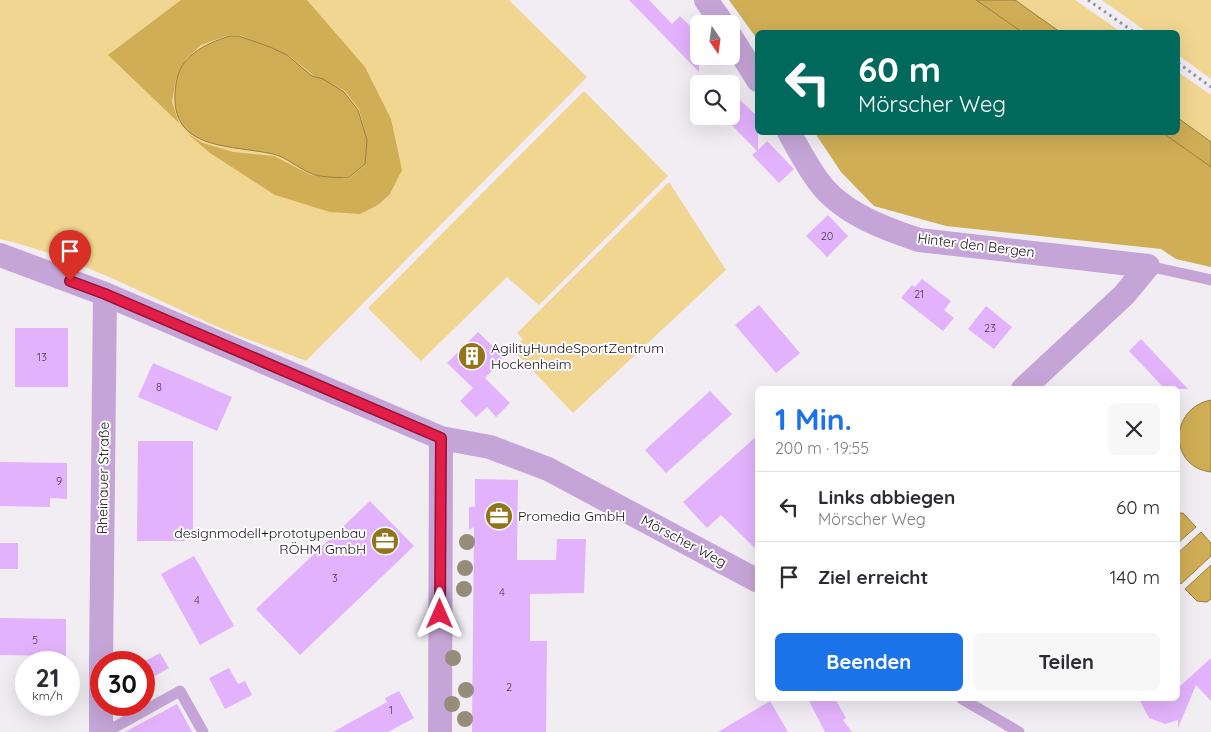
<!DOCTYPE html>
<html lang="de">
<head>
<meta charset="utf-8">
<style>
	:root { --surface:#fff; --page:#f7f7f7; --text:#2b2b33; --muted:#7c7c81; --line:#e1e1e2; --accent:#1a73e8 }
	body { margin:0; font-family:Quicksand,sans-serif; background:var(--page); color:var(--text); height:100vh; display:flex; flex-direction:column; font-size:19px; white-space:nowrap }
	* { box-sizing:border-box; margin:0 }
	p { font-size:16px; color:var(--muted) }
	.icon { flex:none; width:28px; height:28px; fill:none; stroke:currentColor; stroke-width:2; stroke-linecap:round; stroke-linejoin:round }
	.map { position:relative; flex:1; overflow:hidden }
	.drawer { position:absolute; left:755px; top:386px; width:425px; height:315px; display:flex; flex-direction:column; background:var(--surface); border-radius:8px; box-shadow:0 5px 20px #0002 }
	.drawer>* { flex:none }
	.hud { position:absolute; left:755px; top:30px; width:425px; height:105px; border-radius:8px; box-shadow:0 5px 20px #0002; background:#00695c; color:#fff; overflow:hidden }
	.needle { width:32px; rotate:167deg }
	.buttons { position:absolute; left:690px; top:15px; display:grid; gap:10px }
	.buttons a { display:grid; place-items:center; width:50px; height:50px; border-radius:8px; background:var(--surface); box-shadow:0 5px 20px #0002; font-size:25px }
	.speed { position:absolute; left:15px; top:651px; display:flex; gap:10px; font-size:25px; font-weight:700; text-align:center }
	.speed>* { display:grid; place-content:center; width:65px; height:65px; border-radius:50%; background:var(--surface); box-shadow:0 5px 20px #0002; line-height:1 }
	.speed small { font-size:12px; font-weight:400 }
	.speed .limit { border:8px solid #d22; background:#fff; color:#111 }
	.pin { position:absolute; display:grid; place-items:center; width:42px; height:42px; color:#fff; margin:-51px -21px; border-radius:50% 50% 50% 0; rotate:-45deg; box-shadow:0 0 5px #0007 }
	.pin .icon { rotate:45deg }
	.me { position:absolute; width:55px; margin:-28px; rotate:0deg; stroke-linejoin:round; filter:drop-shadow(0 0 4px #0008) }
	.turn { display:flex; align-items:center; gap:18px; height:105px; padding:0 20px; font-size:22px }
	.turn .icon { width:65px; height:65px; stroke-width:2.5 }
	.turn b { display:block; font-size:35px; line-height:42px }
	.round { display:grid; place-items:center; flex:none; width:52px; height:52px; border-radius:8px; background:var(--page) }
	.head { display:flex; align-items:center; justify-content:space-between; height:85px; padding:0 20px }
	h1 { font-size:30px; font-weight:800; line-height:38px; color:var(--accent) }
	.primary-button { display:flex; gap:10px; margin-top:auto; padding:10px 20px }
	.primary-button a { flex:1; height:58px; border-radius:8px; background:var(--accent); color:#fff; font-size:20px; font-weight:800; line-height:58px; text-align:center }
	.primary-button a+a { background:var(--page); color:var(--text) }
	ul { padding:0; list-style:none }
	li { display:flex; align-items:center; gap:15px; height:70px; padding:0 20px; border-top:1px solid var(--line) }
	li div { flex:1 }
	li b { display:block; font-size:19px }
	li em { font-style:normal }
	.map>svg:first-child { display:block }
	.green { fill:#f1d691 }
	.forest { fill:#cfae56 }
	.water { fill:#cfad55; stroke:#987f42 }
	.building { fill:#e3b2fc }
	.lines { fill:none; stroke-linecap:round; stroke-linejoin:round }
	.path { stroke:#969397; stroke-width:3; stroke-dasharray:2.5 4; stroke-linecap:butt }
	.lane { stroke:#c5a5d7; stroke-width:11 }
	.street { stroke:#c5a5d7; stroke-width:24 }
	.tree { fill:#958c79 }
	.route-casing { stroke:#92132f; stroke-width:12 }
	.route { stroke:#e11d48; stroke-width:9 }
	.labels { text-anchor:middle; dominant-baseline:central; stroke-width:4; stroke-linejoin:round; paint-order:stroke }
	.number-label { font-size:11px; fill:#493c50 }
	.street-label { font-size:14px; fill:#161517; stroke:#fefbff }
	.poi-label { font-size:14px; fill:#161517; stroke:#fefbff; text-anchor:start }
</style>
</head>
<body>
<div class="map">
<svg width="1211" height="732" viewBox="0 0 1211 732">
	<rect width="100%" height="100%" fill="#f1edf3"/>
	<path class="green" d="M0,0H509L587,77L306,361C275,349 242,338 211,324C142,293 74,256 0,239Z
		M1015,0H1075L1121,32H1060Z
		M1102,0H1211V79L1178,55V32H1147Z
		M1178,72L1211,95V142L1178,118Z
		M584,91L668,176L539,305L507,277L421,361L368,308Z
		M669,182L726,270L573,413L513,350L523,339L517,333Z"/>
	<path class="forest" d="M181,0H307L365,67L391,119L402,170L390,194L378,205L360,214L330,212L275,195L210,153L188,134L203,143L233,152L274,156L311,175L348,179L365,165L367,140L359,109L345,91L313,75L288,55L240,35H229L201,45L186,59L176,79L172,102L179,123L108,55Z
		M729,0H976L1022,32H758L757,39Z
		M815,133H1163L1211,167V267L1176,259L1161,249L946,226L874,206L841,172Z"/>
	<path class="water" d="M976,0H1015L1060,32H1022Z
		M229,36H239L270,47L287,55L312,76L323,79L344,92L358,110L367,140L365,164L348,178C337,177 321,178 310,173C298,168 286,157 273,154C227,144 166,151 176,84C180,55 204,45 229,36Z
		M1178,118L1211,142V167L1163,133L1178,132Z
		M1211,400V472C1168,467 1169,408 1211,400Z
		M1178,513H1183L1196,527L1178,543Z
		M1201,532L1211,543V556L1181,584L1178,580V553Z
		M1211,565V599L1207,602L1197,601L1185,589Z"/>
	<path class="building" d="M629,0H649L672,24L680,16L699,35V72Z
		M739,99L758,117V150L767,141L794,169L779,183L752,155L757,151L723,116H731V106Z
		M828,215L848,236L827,257L806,236Z
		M922,279L951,301L944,310L954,318L943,331L901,298L912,285L915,287Z
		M759,305L800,353L776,373L735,325Z
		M986,306L1012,327L994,349L968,329Z
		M15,328H68V387H15Z
		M478,332L504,357L485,378L510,403L496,417L487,407L476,417L460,401L473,388L447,363Z
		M1141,339L1188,389H1165L1129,351Z
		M153,363L232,397L217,431L138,397Z
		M710,391L732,414L666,473L645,450Z
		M758,435V551L721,515L707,528L683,502Z
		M138,441H193V534L184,541H137Z
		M0,462L67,463V499L50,498V507L0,506Z
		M475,479L518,480L517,560H556L557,539H586L584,593L530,594V641H547L546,732H472L474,527L469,530V507H475Z
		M370,501L414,546L300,655L256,609Z
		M0,543H18V569H0Z
		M194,556L234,626L200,645L161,574Z
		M0,618L66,619V656L0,655Z
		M160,653L169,668L153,677L145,661Z
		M1211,658V701L1196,685L1178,728V720L1165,724L1149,718L1139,699H1178V688Z
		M229,668L238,684L245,681L252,695L225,709L209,678Z
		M399,691L414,718L388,732H333L387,702L385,698Z
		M808,699H835L846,718L843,720L852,732H825Z
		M770,701L788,732H718L750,713Z
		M177,704L192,732H125Z"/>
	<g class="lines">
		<path class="path" d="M1088,0L1134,32
			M1178,63L1211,87"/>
		<path class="lane" d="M1148,266L1211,280
			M962,699L1019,732
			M106,732L180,691L203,732"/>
		<path class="street" d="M706,0L723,24
			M731,37L758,80
			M789,132C798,149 808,167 819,182C842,213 883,228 919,240L1148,266
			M0,255L105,294L441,438L490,447L548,469L758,581
			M1023,389L1124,295L1148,266
			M101,662L105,294
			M101,732V667
			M440,732L441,438"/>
	</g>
	<g class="tree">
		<circle cx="467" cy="542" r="8"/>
		<circle cx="465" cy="568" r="8"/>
		<circle cx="464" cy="589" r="8"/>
		<circle cx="453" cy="658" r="8"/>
		<circle cx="466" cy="690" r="8"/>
		<circle cx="452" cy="704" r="8"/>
		<circle cx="465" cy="719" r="8"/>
	</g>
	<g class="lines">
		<defs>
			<path id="route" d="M70,281L105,294L441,438L440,614"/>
		</defs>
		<use href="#route" class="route-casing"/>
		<use href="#route" class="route"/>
	</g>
	<defs>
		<symbol id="building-disc" viewBox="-11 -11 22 22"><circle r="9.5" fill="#92741a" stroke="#fefbff"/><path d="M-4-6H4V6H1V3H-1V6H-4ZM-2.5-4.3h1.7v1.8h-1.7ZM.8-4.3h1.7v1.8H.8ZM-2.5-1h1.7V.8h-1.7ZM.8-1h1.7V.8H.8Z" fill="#fff"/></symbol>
		<symbol id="office-disc" viewBox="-11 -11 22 22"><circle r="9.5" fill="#92741a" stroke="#fefbff"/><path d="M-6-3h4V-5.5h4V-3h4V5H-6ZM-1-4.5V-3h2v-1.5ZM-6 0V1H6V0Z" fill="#fff"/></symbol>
	</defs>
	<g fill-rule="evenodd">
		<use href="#building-disc" x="456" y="340" width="32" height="32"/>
		<use href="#office-disc" x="483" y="500" width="32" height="32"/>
		<use href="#office-disc" x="369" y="525" width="32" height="32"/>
	</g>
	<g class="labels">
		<g class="number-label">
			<text x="827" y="236">20</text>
			<text x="919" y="294">21</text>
			<text x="990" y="328">23</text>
			<text x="42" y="357">13</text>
			<text x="159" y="387">8</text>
			<text x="59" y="481">9</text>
			<text x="335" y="578">3</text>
			<text x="502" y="592">4</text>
			<text x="197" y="600">4</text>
			<text x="35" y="640">5</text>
			<text x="509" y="687">2</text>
			<text x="391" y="710">1</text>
		</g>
		<g class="street-label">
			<text transform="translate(976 245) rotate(7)">Hinter den Bergen</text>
			<text transform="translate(103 478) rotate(-89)">Rheinauer Straße</text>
			<text transform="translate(684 541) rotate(28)">Mörscher Weg</text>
		</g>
		<g class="poi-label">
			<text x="491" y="348">AgilityHundeSportZentrum<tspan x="491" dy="16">Hockenheim</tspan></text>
			<text x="518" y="516">Promedia GmbH</text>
			<text x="366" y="533" text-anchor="end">designmodell+prototypenbau<tspan x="366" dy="16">RÖHM GmbH</tspan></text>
		</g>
	</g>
</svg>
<div class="buttons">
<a><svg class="needle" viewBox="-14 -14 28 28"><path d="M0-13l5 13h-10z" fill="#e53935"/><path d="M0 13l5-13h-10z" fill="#7c7c81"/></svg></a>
<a><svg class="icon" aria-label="search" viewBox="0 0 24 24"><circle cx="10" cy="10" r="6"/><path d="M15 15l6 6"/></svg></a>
</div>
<div class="speed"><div>21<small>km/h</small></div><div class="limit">30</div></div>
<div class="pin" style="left:70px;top:281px;background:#d93025"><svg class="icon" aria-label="arrive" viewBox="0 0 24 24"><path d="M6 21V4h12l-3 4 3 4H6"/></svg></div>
<svg class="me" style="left:440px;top:614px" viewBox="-20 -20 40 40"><path d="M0-17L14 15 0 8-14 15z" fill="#e11d48" stroke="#fff" stroke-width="4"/></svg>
<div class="hud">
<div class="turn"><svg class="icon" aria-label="left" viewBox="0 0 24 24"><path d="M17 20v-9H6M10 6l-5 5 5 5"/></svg><div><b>60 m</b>Mörscher Weg</div></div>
</div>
<section class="drawer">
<div class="head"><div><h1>1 Min.</h1><p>200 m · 19:55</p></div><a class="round"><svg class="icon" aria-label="close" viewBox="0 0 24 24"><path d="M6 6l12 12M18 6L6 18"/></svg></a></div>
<ul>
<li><svg class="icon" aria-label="left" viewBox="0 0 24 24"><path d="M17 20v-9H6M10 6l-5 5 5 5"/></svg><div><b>Links abbiegen</b><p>Mörscher Weg</p></div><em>60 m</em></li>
<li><svg class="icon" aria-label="arrive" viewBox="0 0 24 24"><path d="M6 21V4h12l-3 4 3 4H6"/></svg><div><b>Ziel erreicht</b></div><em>140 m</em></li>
</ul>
<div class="primary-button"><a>Beenden</a><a>Teilen</a></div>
</section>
</div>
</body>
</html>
